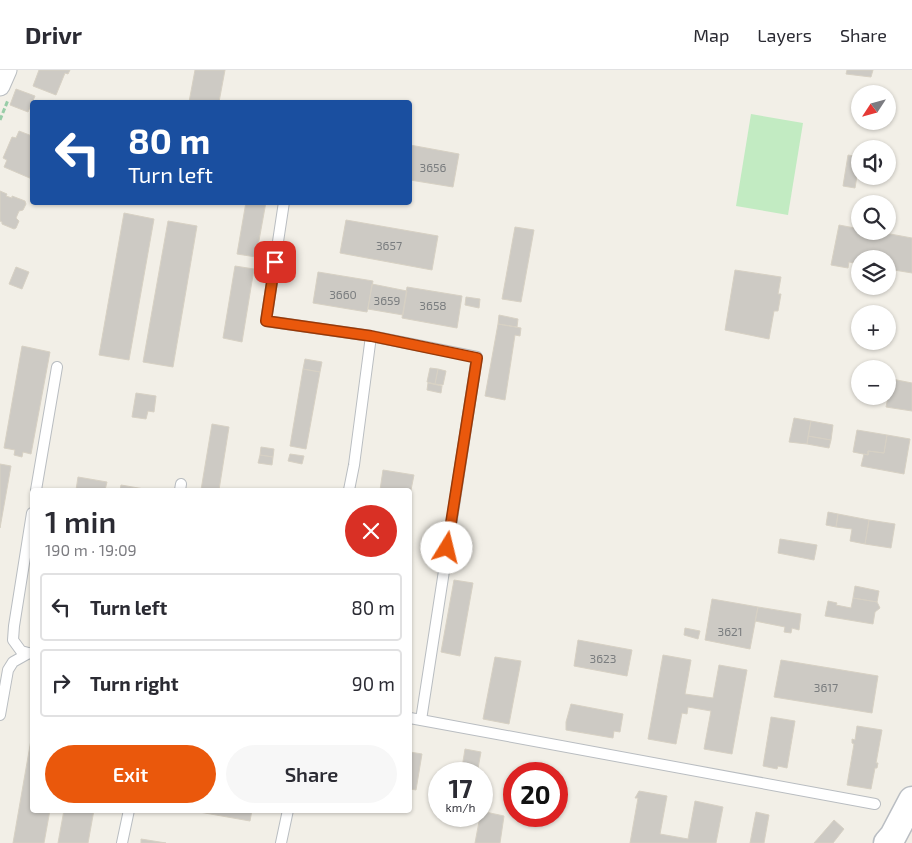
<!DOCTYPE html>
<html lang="en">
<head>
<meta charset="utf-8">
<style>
	:root { --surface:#fff; --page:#f7f7f7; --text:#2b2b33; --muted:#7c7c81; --line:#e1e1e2; --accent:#ea580c }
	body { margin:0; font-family:"Exo 2",sans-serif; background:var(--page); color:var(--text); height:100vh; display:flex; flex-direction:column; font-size:19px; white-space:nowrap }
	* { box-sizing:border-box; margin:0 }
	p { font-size:16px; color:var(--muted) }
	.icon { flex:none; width:28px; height:28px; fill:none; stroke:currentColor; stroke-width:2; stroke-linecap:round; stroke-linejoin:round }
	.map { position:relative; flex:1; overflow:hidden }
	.panel { position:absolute; left:30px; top:418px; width:382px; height:325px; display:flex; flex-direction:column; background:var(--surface); border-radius:5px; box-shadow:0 1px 4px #0004 }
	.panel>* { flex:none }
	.banner { position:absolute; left:30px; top:30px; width:382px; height:105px; border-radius:5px; box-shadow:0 1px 4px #0004; background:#1a4fa0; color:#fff; overflow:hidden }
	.needle { width:32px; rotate:234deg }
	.fabs { position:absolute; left:851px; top:15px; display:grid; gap:10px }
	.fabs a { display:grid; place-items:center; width:45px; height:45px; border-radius:50%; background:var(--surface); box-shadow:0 1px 4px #0004; font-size:25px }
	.speed { position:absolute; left:428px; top:692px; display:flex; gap:10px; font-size:25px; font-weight:700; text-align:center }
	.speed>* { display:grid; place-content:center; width:65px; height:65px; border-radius:50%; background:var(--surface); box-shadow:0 1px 4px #0004; line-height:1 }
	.speed small { font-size:12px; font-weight:400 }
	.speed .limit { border:8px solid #d22; background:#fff; color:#111 }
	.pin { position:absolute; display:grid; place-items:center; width:42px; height:42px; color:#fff; margin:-21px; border-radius:10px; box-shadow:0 2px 8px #0006 }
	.me { position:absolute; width:55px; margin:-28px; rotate:9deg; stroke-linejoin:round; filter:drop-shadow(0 0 4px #0008) }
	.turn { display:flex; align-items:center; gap:18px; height:105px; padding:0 15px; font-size:22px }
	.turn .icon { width:65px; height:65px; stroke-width:2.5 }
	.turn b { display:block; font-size:35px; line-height:42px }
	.round { display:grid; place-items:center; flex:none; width:52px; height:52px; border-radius:26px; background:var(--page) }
	.summary { display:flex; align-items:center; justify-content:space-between; height:85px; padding:0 15px }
	h1 { font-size:30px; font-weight:600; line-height:38px }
	.cta { display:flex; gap:10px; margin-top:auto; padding:10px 15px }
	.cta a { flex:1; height:58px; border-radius:30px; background:var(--accent); color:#fff; font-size:20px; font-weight:600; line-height:58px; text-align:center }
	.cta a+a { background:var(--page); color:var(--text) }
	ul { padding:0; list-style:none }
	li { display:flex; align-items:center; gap:15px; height:68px; margin:0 10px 8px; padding:0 5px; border:2px solid var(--line); border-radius:5px }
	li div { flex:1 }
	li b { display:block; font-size:19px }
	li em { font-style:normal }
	header { display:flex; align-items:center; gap:30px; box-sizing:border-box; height:70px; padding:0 25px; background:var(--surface); border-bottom:1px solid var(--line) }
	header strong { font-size:24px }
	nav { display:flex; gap:28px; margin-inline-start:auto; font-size:18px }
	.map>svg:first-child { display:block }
	.green { fill:#c2ebc2 }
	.building { fill:#cdcac4; stroke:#d7d1c4 }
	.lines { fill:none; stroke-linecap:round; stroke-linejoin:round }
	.service-casing { stroke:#b9bdc1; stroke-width:12 }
	.minor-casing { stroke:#b9bdc1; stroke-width:21 }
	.secondary-casing { stroke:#babec3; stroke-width:29 }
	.path { stroke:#99cda8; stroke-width:3; stroke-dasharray:5 2.5; stroke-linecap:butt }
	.service { stroke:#fff; stroke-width:10 }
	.minor { stroke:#fff; stroke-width:19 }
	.secondary { stroke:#fff; stroke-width:26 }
	.route-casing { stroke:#983908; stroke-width:12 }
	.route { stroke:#ea580c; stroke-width:9 }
	.labels { text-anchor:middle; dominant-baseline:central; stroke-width:4; stroke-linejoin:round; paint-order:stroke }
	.number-label { font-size:12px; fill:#7a7d7f }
</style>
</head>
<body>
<header>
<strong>Drivr</strong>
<nav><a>Map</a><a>Layers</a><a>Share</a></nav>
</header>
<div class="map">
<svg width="912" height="773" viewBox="0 0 912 773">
	<rect width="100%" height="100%" fill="#f2efe7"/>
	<path class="green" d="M751,44L803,53L788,145L736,136Z"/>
	<path class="building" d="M39,0H70L68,4L65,3L56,25L33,16Z
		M195,0H225L219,32H189Z
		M847,0H873L871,7L846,4Z
		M16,19L35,26L28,42L10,35Z
		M19,61L32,66V109L4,97L7,90L3,88L12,67L16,68Z
		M410,75L459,84L453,117L410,110Z
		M848,85L860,87L855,118L843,116Z
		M0,121L7,124L6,126L12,128V126L25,131L26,134L23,140L19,141L16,148L19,151L16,158L14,159L2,154V152L0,151Z
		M246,132H266L256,187L237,184Z
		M124,143L154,149L129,290L99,285Z
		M346,150L438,166L432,200L340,183Z
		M168,151L197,156L173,297L143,292Z
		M839,155L860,159V161H874L912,168V203L888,199V189H860V194L849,192L848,198L831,195Z
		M515,157L534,160L521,232L502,229Z
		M235,196L254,199L242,272L223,268Z
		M16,197L29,202L22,219L9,214Z
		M735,200L781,207L778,224H781L778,241H774L769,269L725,260Z
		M318,202L373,211L367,242L313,233Z
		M372,214L407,221L403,245L368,239Z
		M407,217L462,226L457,258L402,248Z
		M466,227L480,229L479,238L465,235Z
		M499,245L518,249L517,257L498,254Z
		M498,254L521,258L520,266L515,265L505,330L485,326Z
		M22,276L50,282L31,384L23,382L22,387L14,385L15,380L4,378Z
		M305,289L322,292L320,302L303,299Z
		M430,298L438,299L435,314L427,312Z
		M303,299L320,302L306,379L290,376Z
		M438,299L446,301L443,315L435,314Z
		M892,309L912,313V341L886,337Z
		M428,313L442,316L441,323L427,320Z
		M136,323L156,326L154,342L148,341L146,349L132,347Z
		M794,348L811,351L807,374L789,372Z
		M811,351L833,355L831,370L808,366Z
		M212,354L229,357L219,420H201Z
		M857,360L887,365L884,383L868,381V385L853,382Z
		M887,365L910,369L904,404L861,396L864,384L868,385V381L884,383Z
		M808,366L831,370L829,378L807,374Z
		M261,377L274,379L273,387L260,385Z
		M290,384L304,386L302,394L288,391Z
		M260,385L273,387L272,395L258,393Z
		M0,394L11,396L0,458Z
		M383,400L414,405L410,425V420H380Z
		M78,407L107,412L105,420H76Z
		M121,415L150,420H120Z
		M828,442L838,444L836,457L826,455Z
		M838,444L869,450L865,474L850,471L852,459L836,457Z
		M869,450L895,454L891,478L865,474Z
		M780,469L817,475L814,490L778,483Z
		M454,510L473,513L460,586L441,582Z
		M855,516L879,521L877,532L853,528Z
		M853,528L877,532L880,538L875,542L873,554L825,546L828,531L837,533L836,535L851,538Z
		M712,529L758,537L750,579L705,570Z
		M758,537L801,544L799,560L792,558L791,563L784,562L785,557L755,551Z
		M685,558L700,561L698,569L684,565Z
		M578,570L632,580L627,606L574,596Z
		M663,585L691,590L685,624L713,628L719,595L747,600L732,684L704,679L711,641L688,637L687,644L682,643L676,674L648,669Z
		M495,587L521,591L509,654L483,649Z
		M781,590L878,606L872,643L774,627Z
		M571,634L623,644L620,662L614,661L613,668L566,660V652Z
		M771,647L795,651L787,698L778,696L777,699L763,696Z
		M857,656L882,660L876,693H878L877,698H875L871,719L847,715L854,674L852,673V669L855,670Z
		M32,664V740H50L44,773H13Z
		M465,679L481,682L477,704H461Z
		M410,682L422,684L416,720L410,719Z
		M639,721L667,726L660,764L688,769L695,731L723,737L716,773H630L638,728H635Z
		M64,740H94L88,773H58Z
		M188,740H252L250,751Z
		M481,741L504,746L500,773H475Z
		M756,742L769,745L764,773H750Z
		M834,750L844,759L833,773H814Z
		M141,769L166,773H141Z"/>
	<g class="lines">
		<defs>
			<path id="service" d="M284,132L266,251L371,266L354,395L349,420
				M371,266L477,287L421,650
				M36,420L57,297
				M180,420L181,414
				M32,443L14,556L13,570L21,581L32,584
				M0,645L8,600L13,592L29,583
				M410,648L875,734
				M122,773L129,740
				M281,773L288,740"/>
			<path id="minor" d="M0,16L7,0"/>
			<path id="secondary" d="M887,773L893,766L912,730"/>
		</defs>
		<use href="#service" class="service-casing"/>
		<use href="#minor" class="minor-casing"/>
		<use href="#secondary" class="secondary-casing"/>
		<path class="path" d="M0,50L8,30"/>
		<use href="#service" class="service"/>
		<use href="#minor" class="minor"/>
		<use href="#secondary" class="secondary"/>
	</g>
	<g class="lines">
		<defs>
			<path id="route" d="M275,192L266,251L371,266L477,288L447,478"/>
		</defs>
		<use href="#route" class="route-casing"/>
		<use href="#route" class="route"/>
	</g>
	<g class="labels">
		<g class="number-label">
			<text x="433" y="97">3656</text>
			<text x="389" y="175">3657</text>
			<text x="343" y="224">3660</text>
			<text x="387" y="230">3659</text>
			<text x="433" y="235">3658</text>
			<text x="730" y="561">3621</text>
			<text x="603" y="588">3623</text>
			<text x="826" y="617">3617</text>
		</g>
	</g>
</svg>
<div class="fabs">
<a><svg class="needle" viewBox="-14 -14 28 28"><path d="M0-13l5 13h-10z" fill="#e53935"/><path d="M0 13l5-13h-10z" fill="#7c7c81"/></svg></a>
<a><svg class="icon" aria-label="sound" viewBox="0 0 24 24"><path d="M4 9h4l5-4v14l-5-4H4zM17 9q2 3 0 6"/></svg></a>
<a><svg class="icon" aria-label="search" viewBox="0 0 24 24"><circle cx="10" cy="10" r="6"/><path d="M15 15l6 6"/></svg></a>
<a><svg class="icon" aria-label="layers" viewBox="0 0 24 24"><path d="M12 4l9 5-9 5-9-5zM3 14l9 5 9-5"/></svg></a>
<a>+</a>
<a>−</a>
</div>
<div class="speed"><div>17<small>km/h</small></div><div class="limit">20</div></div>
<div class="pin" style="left:275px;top:192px;background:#d93025"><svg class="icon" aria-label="arrive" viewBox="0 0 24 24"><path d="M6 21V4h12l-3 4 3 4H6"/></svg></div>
<svg class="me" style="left:447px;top:478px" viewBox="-20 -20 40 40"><circle r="19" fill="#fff"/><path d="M0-13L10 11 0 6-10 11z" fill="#ea580c"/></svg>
<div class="banner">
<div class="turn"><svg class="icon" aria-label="left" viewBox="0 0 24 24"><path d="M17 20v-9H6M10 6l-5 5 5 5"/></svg><div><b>80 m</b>Turn left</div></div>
</div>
<section class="panel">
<div class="summary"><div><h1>1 min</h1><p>190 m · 19:09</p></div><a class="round" style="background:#d93025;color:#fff"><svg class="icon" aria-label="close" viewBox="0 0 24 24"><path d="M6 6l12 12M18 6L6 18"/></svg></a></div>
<ul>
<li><svg class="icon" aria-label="left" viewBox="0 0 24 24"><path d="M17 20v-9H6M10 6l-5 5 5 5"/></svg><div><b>Turn left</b></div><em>80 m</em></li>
<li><svg class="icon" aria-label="right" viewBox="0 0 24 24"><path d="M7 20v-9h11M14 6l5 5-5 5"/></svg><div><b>Turn right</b></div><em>90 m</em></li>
</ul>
<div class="cta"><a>Exit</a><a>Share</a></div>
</section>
</div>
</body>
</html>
